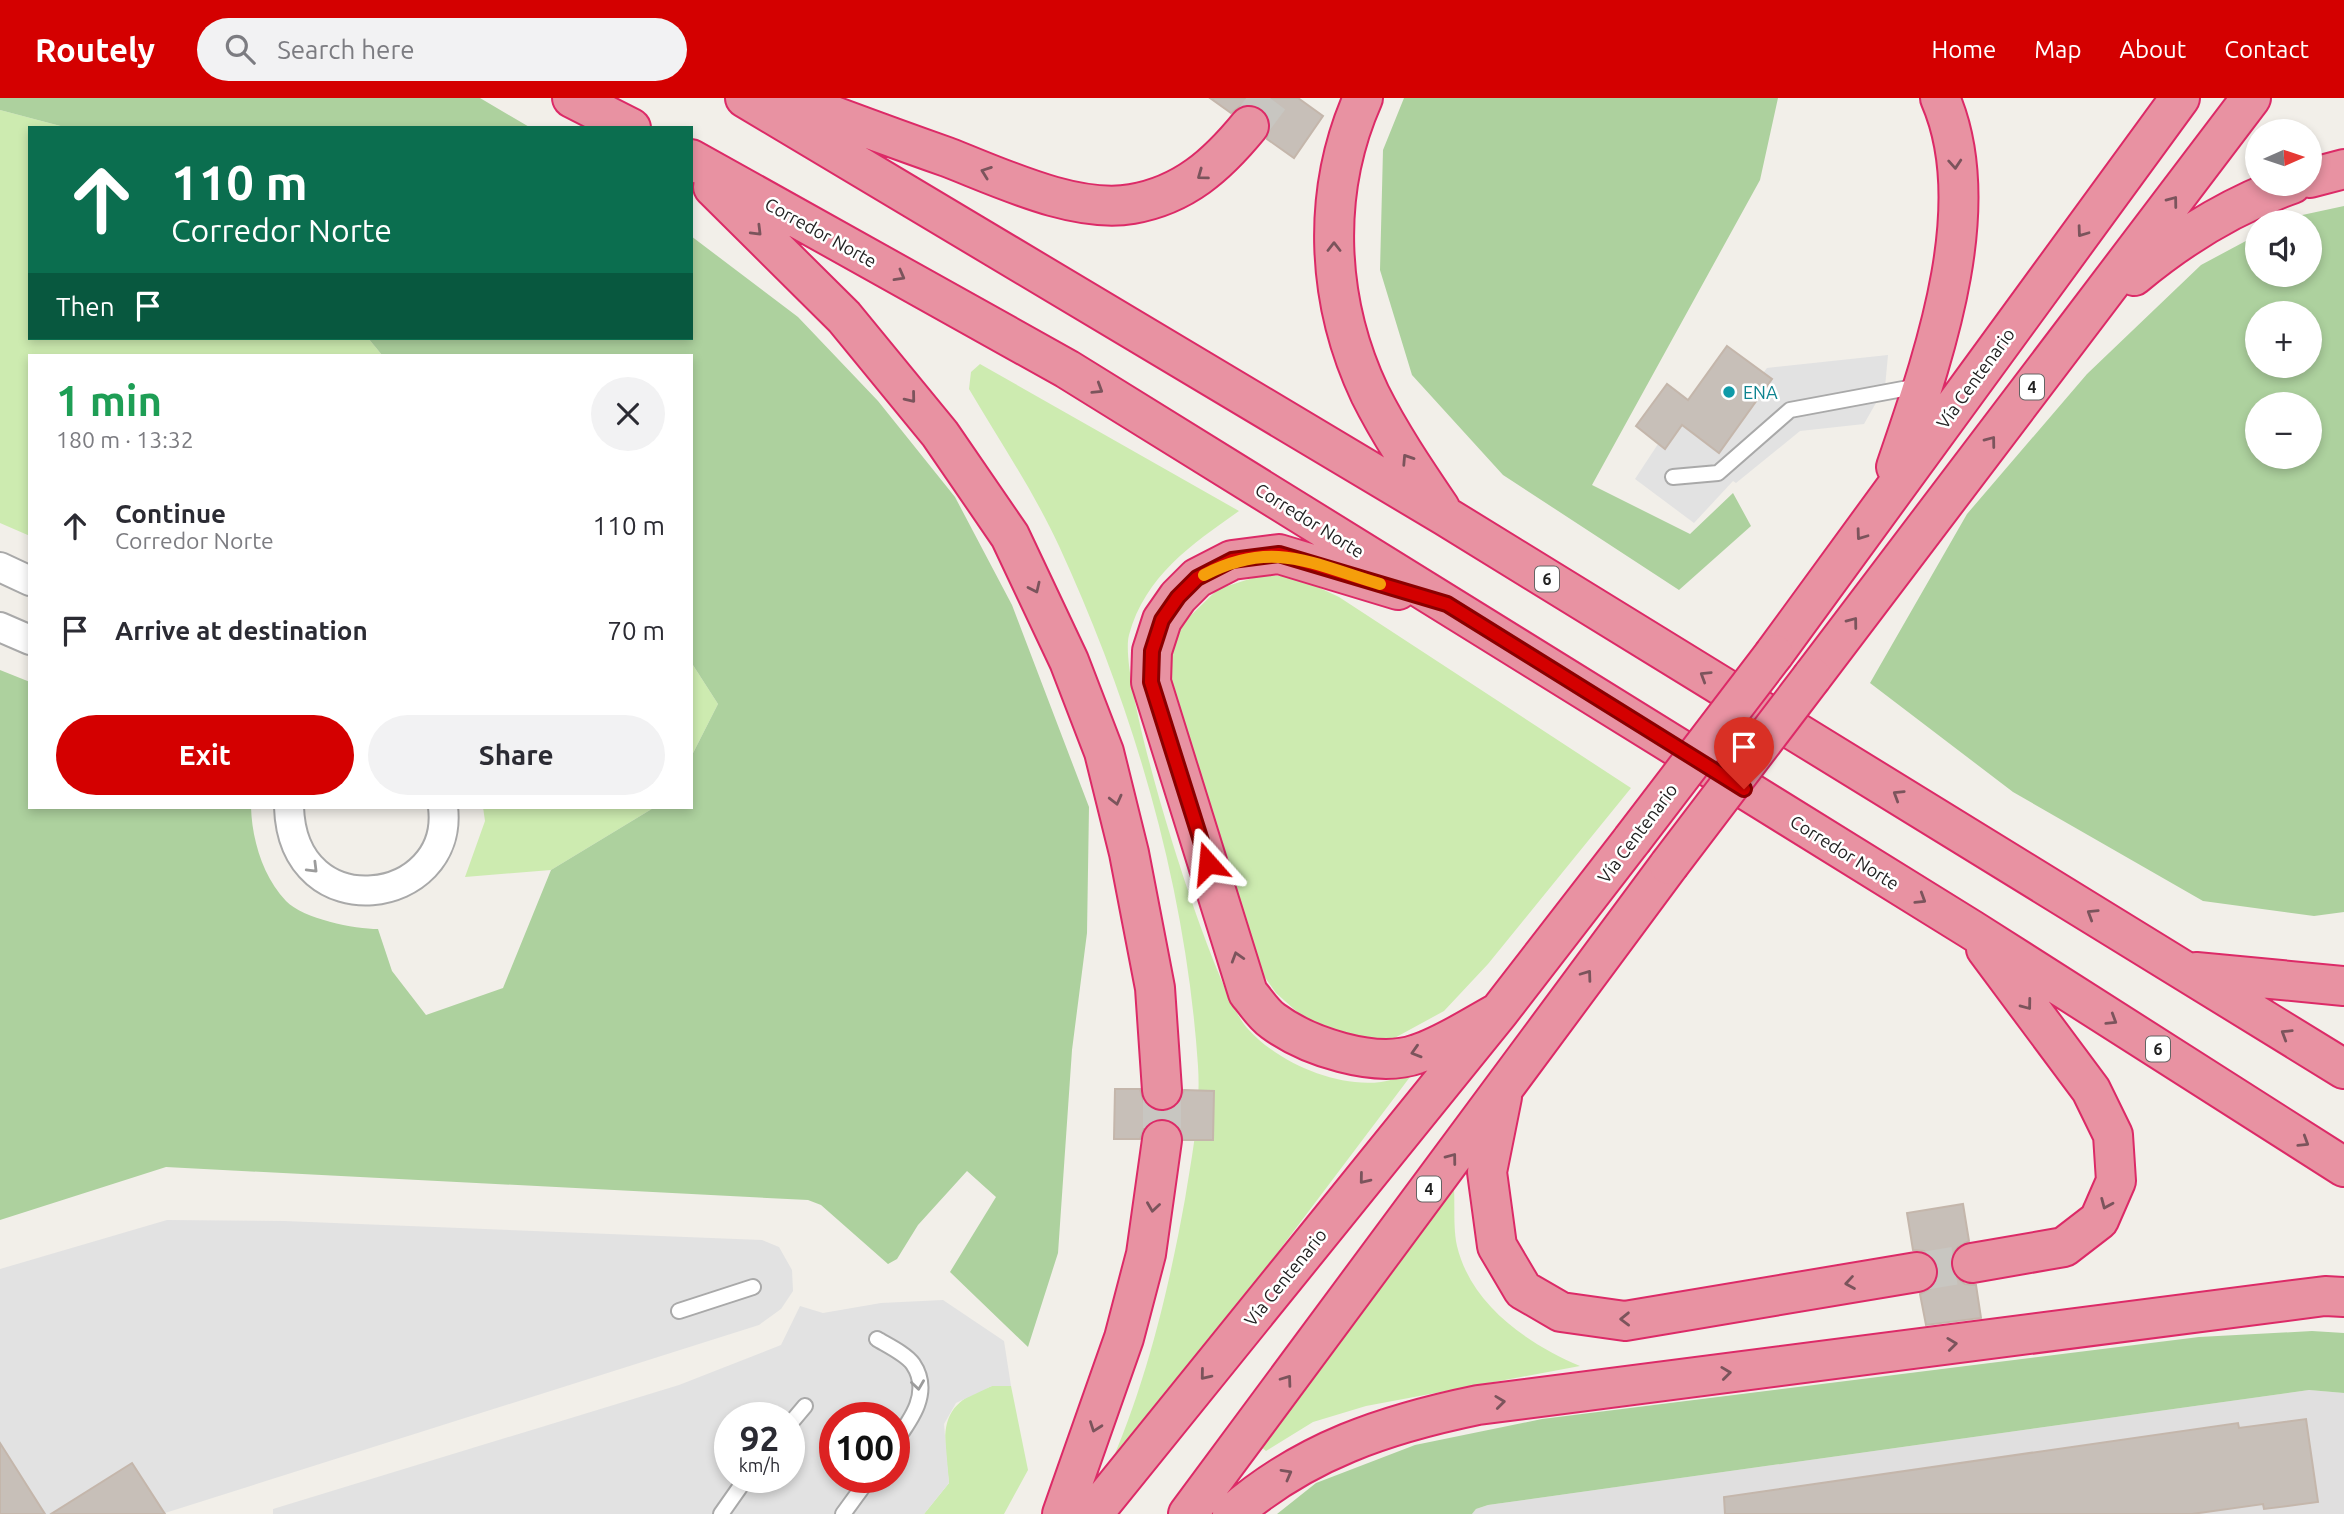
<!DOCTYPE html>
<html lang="en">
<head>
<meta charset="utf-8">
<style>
	:root { --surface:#fff; --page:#f2f2f3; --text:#2b2b33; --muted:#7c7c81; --accent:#d40000 }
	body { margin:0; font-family:Ubuntu,sans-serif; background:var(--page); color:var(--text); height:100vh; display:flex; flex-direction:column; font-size:26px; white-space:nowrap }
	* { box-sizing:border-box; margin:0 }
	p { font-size:23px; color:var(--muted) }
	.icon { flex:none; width:38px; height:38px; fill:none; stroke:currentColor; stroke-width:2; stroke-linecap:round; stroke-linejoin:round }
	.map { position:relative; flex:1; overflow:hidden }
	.side { position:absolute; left:28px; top:256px; width:665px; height:455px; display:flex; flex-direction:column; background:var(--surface); border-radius:0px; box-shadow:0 4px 10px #0003 }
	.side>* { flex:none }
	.banner { position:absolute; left:28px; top:28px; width:665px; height:214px; border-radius:0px; box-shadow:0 4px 10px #0003; background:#0b6e4f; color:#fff; overflow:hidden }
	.needle { width:46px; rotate:87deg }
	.buttons { position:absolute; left:2245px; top:21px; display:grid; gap:14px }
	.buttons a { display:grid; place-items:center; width:77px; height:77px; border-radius:50%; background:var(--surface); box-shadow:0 4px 10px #0003; font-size:35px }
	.speed { position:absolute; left:714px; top:1304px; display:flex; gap:14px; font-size:35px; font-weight:700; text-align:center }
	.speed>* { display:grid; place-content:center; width:91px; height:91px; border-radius:50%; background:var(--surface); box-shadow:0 4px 10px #0003; line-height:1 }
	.speed small { font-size:18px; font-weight:400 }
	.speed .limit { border:10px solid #d22; background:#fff; color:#111 }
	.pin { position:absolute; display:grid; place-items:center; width:60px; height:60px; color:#fff; margin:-72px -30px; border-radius:50% 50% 50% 0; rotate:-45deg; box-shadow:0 0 7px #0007 }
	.pin .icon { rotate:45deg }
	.me { position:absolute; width:77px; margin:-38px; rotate:342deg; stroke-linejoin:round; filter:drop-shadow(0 0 5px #0008) }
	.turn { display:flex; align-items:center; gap:24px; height:147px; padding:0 28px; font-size:32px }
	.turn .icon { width:91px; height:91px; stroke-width:2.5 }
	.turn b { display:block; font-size:49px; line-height:60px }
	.then { display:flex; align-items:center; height:66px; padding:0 28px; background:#0003; gap:14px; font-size:26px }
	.round { display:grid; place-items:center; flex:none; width:74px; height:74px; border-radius:37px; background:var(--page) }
	.head { display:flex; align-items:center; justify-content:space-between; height:119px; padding:0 28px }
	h1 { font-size:42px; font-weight:600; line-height:52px; color:#1e9e55 }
	.button { display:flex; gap:14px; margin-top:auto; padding:14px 28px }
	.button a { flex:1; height:80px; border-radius:42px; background:var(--accent); color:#fff; font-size:28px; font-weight:600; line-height:80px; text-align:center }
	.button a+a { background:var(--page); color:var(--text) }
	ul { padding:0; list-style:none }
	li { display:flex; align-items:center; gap:21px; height:105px; padding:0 28px }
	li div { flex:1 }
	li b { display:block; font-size:26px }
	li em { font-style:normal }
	header { display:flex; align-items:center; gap:42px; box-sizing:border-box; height:98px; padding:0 35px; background:var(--accent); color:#fff }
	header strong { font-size:33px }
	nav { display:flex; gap:38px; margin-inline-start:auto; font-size:24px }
	.search { width:490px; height:63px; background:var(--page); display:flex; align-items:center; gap:18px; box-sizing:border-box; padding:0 24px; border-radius:38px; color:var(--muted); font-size:26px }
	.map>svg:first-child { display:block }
	.residential { fill:#e0dfdf }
	.grass { fill:#cdebb0 }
	.forest { fill:#add19e; fill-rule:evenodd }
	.parking { fill:#e2e2e2; fill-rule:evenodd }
	.building { fill:#c7bfb8; stroke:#c4b6ab; stroke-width:2 }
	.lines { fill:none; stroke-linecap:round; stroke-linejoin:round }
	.motorway-tunnel { stroke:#c8c6c1; stroke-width:38; stroke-dasharray:38 19; stroke-linecap:butt }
	.service-casing { stroke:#a9a9a9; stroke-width:18 }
	.minor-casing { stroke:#a9a9a9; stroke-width:32 }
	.motorway-casing { stroke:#dc2a67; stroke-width:42 }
	.service { stroke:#fff; stroke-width:14 }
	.minor { stroke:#fff; stroke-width:28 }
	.motorway { stroke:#e892a2; stroke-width:38 }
	.motorway-bridge-casing { stroke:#dc2a67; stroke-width:42; stroke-linecap:butt }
	.motorway-bridge { stroke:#e892a2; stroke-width:38 }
	.oneway { stroke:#7b545c }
	.oneway2 { stroke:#9c9c9c }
	.route-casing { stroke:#8a0000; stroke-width:18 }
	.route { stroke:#d40000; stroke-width:12 }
	.slow { stroke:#f59e0b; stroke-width:12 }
	.culture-dot { fill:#0f9aa8; stroke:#fff; stroke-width:2.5 }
	.labels { text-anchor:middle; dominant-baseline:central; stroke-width:5; stroke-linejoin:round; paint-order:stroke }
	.shield { fill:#fff; stroke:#646464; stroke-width:2 }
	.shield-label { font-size:16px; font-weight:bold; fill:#222 }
	.street-label { font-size:18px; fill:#222; stroke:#fff }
	.culture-label { font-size:18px; fill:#0d838f; stroke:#fff; text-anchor:start }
</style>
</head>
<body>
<header>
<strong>Routely</strong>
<div class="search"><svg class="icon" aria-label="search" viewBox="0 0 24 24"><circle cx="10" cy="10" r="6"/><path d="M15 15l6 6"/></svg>Search here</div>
<nav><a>Home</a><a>Map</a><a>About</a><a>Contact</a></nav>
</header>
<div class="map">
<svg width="2344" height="1416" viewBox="0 0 2344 1416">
	<rect width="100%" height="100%" fill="#f2efe9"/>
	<path class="residential" d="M2309,1292L2344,1295V1416H1472L1476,1411L1488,1407Z"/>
	<path class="grass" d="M0,12L68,30H30V240H368L382,257H30V438L0,425Z
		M980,266L1239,413C1192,446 1145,478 1129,537C1116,585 1212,890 1247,930C1277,964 1336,990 1381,984C1392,983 1405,976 1416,971L1100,1390C1143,1298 1167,1201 1185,1101C1192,1058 1201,1012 1198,968C1186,788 1134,611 1059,448C1034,394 999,342 969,291L971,274Z
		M1259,478H1294L1339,499L1631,690L1488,866L1444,913L1389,943L1345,940L1304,920L1276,895L1254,864L1175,611L1169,566L1182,526L1218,491Z
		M691,564L718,606L691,659Z
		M483,709H655L551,772L465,779L485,723Z
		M1454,1089C1455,1108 1453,1130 1457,1148C1471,1207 1528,1246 1580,1268L1366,1308L1313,1324L1266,1353L1258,1346Z
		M992,1288H1011L1028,1372L1004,1416H924L949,1385C944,1334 935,1307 992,1288Z"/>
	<path class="forest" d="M0,0H480L531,30H68L0,12Z
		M1404,0H1778L1760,82L1592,387L1690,436L1733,395L1751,428L1679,492L1503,377L1412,277L1380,172L1383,52Z
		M2344,108V814L2314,818L2203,803L2013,694L1870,585L1967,416L2087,276L2201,167L2257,137L2258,177H2310V124H2282L2293,119ZM2258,215H2310V268H2258ZM2258,306H2310V359H2258Z
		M691,138L798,219L878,303L955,399L1012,507L1089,709L1087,835L1072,952L1058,1155L1028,1249L950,1174L996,1099L967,1073L918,1127L897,1161L888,1166L821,1107L808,1102L166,1069L0,1122V572L30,584V709H251C252,742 263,779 286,803C303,821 355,831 378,831L392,873L426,917L503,890L551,772L655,709H691V659L718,606L691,564V257H382L368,240H691Z
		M2312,1233L2344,1235V1295L2309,1292L1488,1407L1476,1411L1472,1416H1277L1316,1385L1415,1347L1542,1321L2199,1239Z"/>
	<path class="parking" d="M1888,257L1885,289L1864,326L1800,333L1736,385L1733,383L1694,425L1635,381L1658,346L1666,350L1682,327L1719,354L1772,281L1763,275L1767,270Z
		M167,1122L284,1123L762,1142L779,1149L792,1172L793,1193L781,1211L759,1227L165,1415L131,1366L51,1416H45L0,1346V1171Z
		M943,1202L1004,1243L1011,1288H992L956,1305L944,1326L949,1385L924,1416H273V1411L679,1287L781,1247L800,1208L823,1215L881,1205ZM730,1320H789V1379H730ZM835,1320H894V1379H835Z"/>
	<path class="building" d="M1210,0H1298L1323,18L1294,60L1267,41L1270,21L1263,11L1252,6L1242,7L1231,15Z
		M1727,248L1772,281L1719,355L1682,327L1665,351L1636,328L1667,286L1688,302Z
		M1115,991H1140L1144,1005L1152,1011L1163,1014L1175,1010L1184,992L1214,993L1213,1042H1183L1176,1025L1164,1020L1153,1022L1145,1028L1140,1041H1114Z
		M1963,1106L1969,1143L1958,1149L1952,1157L1950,1168L1956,1179L1965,1186L1976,1187L1981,1220L1926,1227L1920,1196L1931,1190L1937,1182L1939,1171L1933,1160L1924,1153L1913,1152L1907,1115Z
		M2306,1321L2318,1404L2264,1411L2263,1406L2192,1416H1725L1724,1399L2238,1325L2239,1330Z
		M0,1345L45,1416H0Z
		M132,1365L165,1416H51Z"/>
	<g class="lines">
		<path class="motorway-tunnel" d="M1249,28L1270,0
			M1162,992V1042
			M1917,1174L1972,1165"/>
		<defs>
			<path id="service" d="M1673,379L1718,375L1790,312L1919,288
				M679,1213L753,1189
				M877,1241C887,1247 906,1256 913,1266C932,1294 911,1322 894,1345
				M789,1327L805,1308
				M721,1416L747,1379
				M843,1416L870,1379"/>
			<path id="minor" d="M0,469L30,483
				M0,529L30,542
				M289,709C293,832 455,808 443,709"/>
			<path id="motorway" d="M572,0L631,30
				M745,0L1445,418L2344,971
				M786,0C839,20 893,40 947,59C999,79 1075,116 1132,106C1184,97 1217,67 1249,28
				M1363,0C1321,95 1326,203 1370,296C1390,336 1415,373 1440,410
				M691,61L1067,271L1972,832L2344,1069
				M2310,80L2344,71
				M713,89L844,219L940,336L1010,438L1069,563L1104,654L1129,755L1155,890L1162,992
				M2134,178C2182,138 2232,107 2292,86
				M1896,369C1932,263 1988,110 1940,0
				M1398,492L1279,456L1232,462L1197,480L1178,499L1162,522L1152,553L1151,584L1248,895C1256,904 1263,916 1273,923C1307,948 1375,971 1417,956C1445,947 1473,928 1499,914
				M1774,556L2180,0
				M1812,579L2251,0
				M2196,874L2344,888
				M1502,999L1487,1074L1497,1148L1523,1192L1561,1214L1625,1223L1917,1174
				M1972,1165L2064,1149L2099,1122L2116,1083L2113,1037L2091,992L1986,851
				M1062,1416L1124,1240L1146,1156L1162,1042
				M1093,1416L1499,914L1632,742
				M1188,1416L1669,767
				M1232,1416C1304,1353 1386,1326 1478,1307L2325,1198L2344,1199"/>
		</defs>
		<use href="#service" class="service-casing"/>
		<use href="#minor" class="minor-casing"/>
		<use href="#motorway" class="motorway-casing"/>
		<use href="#service" class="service"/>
		<use href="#minor" class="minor"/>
		<use href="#motorway" class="motorway"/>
		<defs>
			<path id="motorway-bridge" d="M1632,742L1774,556
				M1669,767L1812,579"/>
		</defs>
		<use href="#motorway-bridge" class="motorway-bridge-casing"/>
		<use href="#motorway-bridge" class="motorway-bridge"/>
	</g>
	<defs><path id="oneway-chevron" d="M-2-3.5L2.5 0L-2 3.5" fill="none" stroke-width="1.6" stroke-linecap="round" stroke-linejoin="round" transform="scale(1.75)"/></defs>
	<g class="oneway">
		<use href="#oneway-chevron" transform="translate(1955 66) rotate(86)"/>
		<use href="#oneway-chevron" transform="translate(986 74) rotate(-160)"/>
		<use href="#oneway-chevron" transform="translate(1202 77) rotate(144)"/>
		<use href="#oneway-chevron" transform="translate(2173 103) rotate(-53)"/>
		<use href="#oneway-chevron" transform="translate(757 133) rotate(45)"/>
		<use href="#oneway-chevron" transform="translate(2082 134) rotate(126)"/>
		<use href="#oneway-chevron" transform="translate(1334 149) rotate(-90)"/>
		<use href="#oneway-chevron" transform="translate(900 178) rotate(29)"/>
		<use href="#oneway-chevron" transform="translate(1098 291) rotate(32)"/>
		<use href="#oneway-chevron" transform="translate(911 300) rotate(51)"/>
		<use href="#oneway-chevron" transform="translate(1991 343) rotate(-53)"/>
		<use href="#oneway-chevron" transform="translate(1407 361) rotate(-123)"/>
		<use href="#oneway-chevron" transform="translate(1861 437) rotate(126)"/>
		<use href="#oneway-chevron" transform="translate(1035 490) rotate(65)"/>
		<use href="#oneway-chevron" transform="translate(1853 524) rotate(-53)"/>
		<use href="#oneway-chevron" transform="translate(1705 578) rotate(-148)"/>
		<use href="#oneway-chevron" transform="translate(1898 697) rotate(-148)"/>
		<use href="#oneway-chevron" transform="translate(1116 702) rotate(76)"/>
		<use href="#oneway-chevron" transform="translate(1921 801) rotate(32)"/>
		<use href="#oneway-chevron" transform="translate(2092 816) rotate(-148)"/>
		<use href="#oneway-chevron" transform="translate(1237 859) rotate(-107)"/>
		<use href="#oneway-chevron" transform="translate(1587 877) rotate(-54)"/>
		<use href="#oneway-chevron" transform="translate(2027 907) rotate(53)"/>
		<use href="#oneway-chevron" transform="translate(2112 922) rotate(32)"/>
		<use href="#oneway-chevron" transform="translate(2286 936) rotate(-148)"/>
		<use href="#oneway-chevron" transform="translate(1416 954) rotate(163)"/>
		<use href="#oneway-chevron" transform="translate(2304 1044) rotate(32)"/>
		<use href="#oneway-chevron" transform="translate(1452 1060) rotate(-53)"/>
		<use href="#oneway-chevron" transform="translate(1364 1081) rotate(129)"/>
		<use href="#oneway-chevron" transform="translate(2106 1106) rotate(113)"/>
		<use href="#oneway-chevron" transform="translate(1153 1109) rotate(98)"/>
		<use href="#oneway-chevron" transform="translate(1850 1185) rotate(171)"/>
		<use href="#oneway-chevron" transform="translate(1625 1221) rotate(179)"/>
		<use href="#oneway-chevron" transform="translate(1952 1246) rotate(-7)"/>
		<use href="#oneway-chevron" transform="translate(1726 1275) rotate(-7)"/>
		<use href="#oneway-chevron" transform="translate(1205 1277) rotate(129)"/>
		<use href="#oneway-chevron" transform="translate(1287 1282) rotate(-54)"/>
		<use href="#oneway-chevron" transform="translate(1500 1304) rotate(-7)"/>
		<use href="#oneway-chevron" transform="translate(1095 1329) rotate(110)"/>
		<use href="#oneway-chevron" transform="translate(1287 1376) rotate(-29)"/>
	</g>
	<g class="oneway2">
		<use href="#oneway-chevron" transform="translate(313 770) rotate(45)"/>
		<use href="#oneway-chevron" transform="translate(918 1287) rotate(82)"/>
	</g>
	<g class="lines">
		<defs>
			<path id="route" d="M1208,765L1151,584L1152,553L1162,522L1178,499L1197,480L1232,462L1279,456L1447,506L1744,691"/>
		</defs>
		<use href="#route" class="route-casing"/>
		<use href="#route" class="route"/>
		<path class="slow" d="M1204,477C1273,441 1312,466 1380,486"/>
	</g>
	<circle class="culture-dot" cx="1729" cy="294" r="7"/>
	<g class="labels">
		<g class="shield">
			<rect x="2020" y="276.5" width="24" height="25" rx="5"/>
			<rect x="1535" y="468.5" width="24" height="25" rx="5"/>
			<rect x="2146" y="938.5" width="24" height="25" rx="5"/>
			<rect x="1417" y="1078.5" width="24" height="25" rx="5"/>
		</g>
		<g class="shield-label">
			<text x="2032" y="289">4</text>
			<text x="1547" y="481">6</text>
			<text x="2158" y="951">6</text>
			<text x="1429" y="1091">4</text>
		</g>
		<g class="street-label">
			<text transform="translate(821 134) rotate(29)">Corredor Norte</text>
			<text transform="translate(1975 280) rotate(-54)">Vía Centenario</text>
			<text transform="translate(1310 422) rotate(32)">Corredor Norte</text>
			<text transform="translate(1637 735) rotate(-53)">Vía Centenario</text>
			<text transform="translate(1845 754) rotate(32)">Corredor Norte</text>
			<text transform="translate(1285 1179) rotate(-51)">Vía Centenario</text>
		</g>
		<g class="culture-label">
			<text x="1743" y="294">ENA</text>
		</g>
	</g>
</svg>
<div class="buttons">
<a><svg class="needle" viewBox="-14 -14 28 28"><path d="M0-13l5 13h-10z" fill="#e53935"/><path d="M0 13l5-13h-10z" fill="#7c7c81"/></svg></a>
<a><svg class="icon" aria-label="sound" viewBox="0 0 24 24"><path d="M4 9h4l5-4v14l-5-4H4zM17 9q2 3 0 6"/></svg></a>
<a>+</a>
<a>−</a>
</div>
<div class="speed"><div>92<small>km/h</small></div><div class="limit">100</div></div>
<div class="pin" style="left:1744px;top:691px;background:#d93025"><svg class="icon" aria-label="arrive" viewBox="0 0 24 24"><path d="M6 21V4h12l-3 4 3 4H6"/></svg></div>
<svg class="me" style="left:1208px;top:765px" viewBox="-20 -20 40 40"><path d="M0-17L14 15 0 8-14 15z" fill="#d40000" stroke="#fff" stroke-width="4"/></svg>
<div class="banner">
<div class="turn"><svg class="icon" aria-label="ahead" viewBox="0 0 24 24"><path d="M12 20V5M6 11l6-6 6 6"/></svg><div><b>110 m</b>Corredor Norte</div></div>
<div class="then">Then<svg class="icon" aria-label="arrive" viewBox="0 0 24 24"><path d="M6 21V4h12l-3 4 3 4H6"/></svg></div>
</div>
<section class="side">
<div class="head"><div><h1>1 min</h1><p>180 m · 13:32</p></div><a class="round"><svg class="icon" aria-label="close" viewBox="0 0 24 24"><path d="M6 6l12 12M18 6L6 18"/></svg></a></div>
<ul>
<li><svg class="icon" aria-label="ahead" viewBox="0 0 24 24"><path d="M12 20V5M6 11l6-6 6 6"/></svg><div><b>Continue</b><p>Corredor Norte</p></div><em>110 m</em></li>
<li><svg class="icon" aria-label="arrive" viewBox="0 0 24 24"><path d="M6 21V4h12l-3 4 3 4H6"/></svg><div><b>Arrive at destination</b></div><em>70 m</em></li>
</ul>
<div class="button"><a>Exit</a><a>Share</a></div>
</section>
</div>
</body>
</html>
